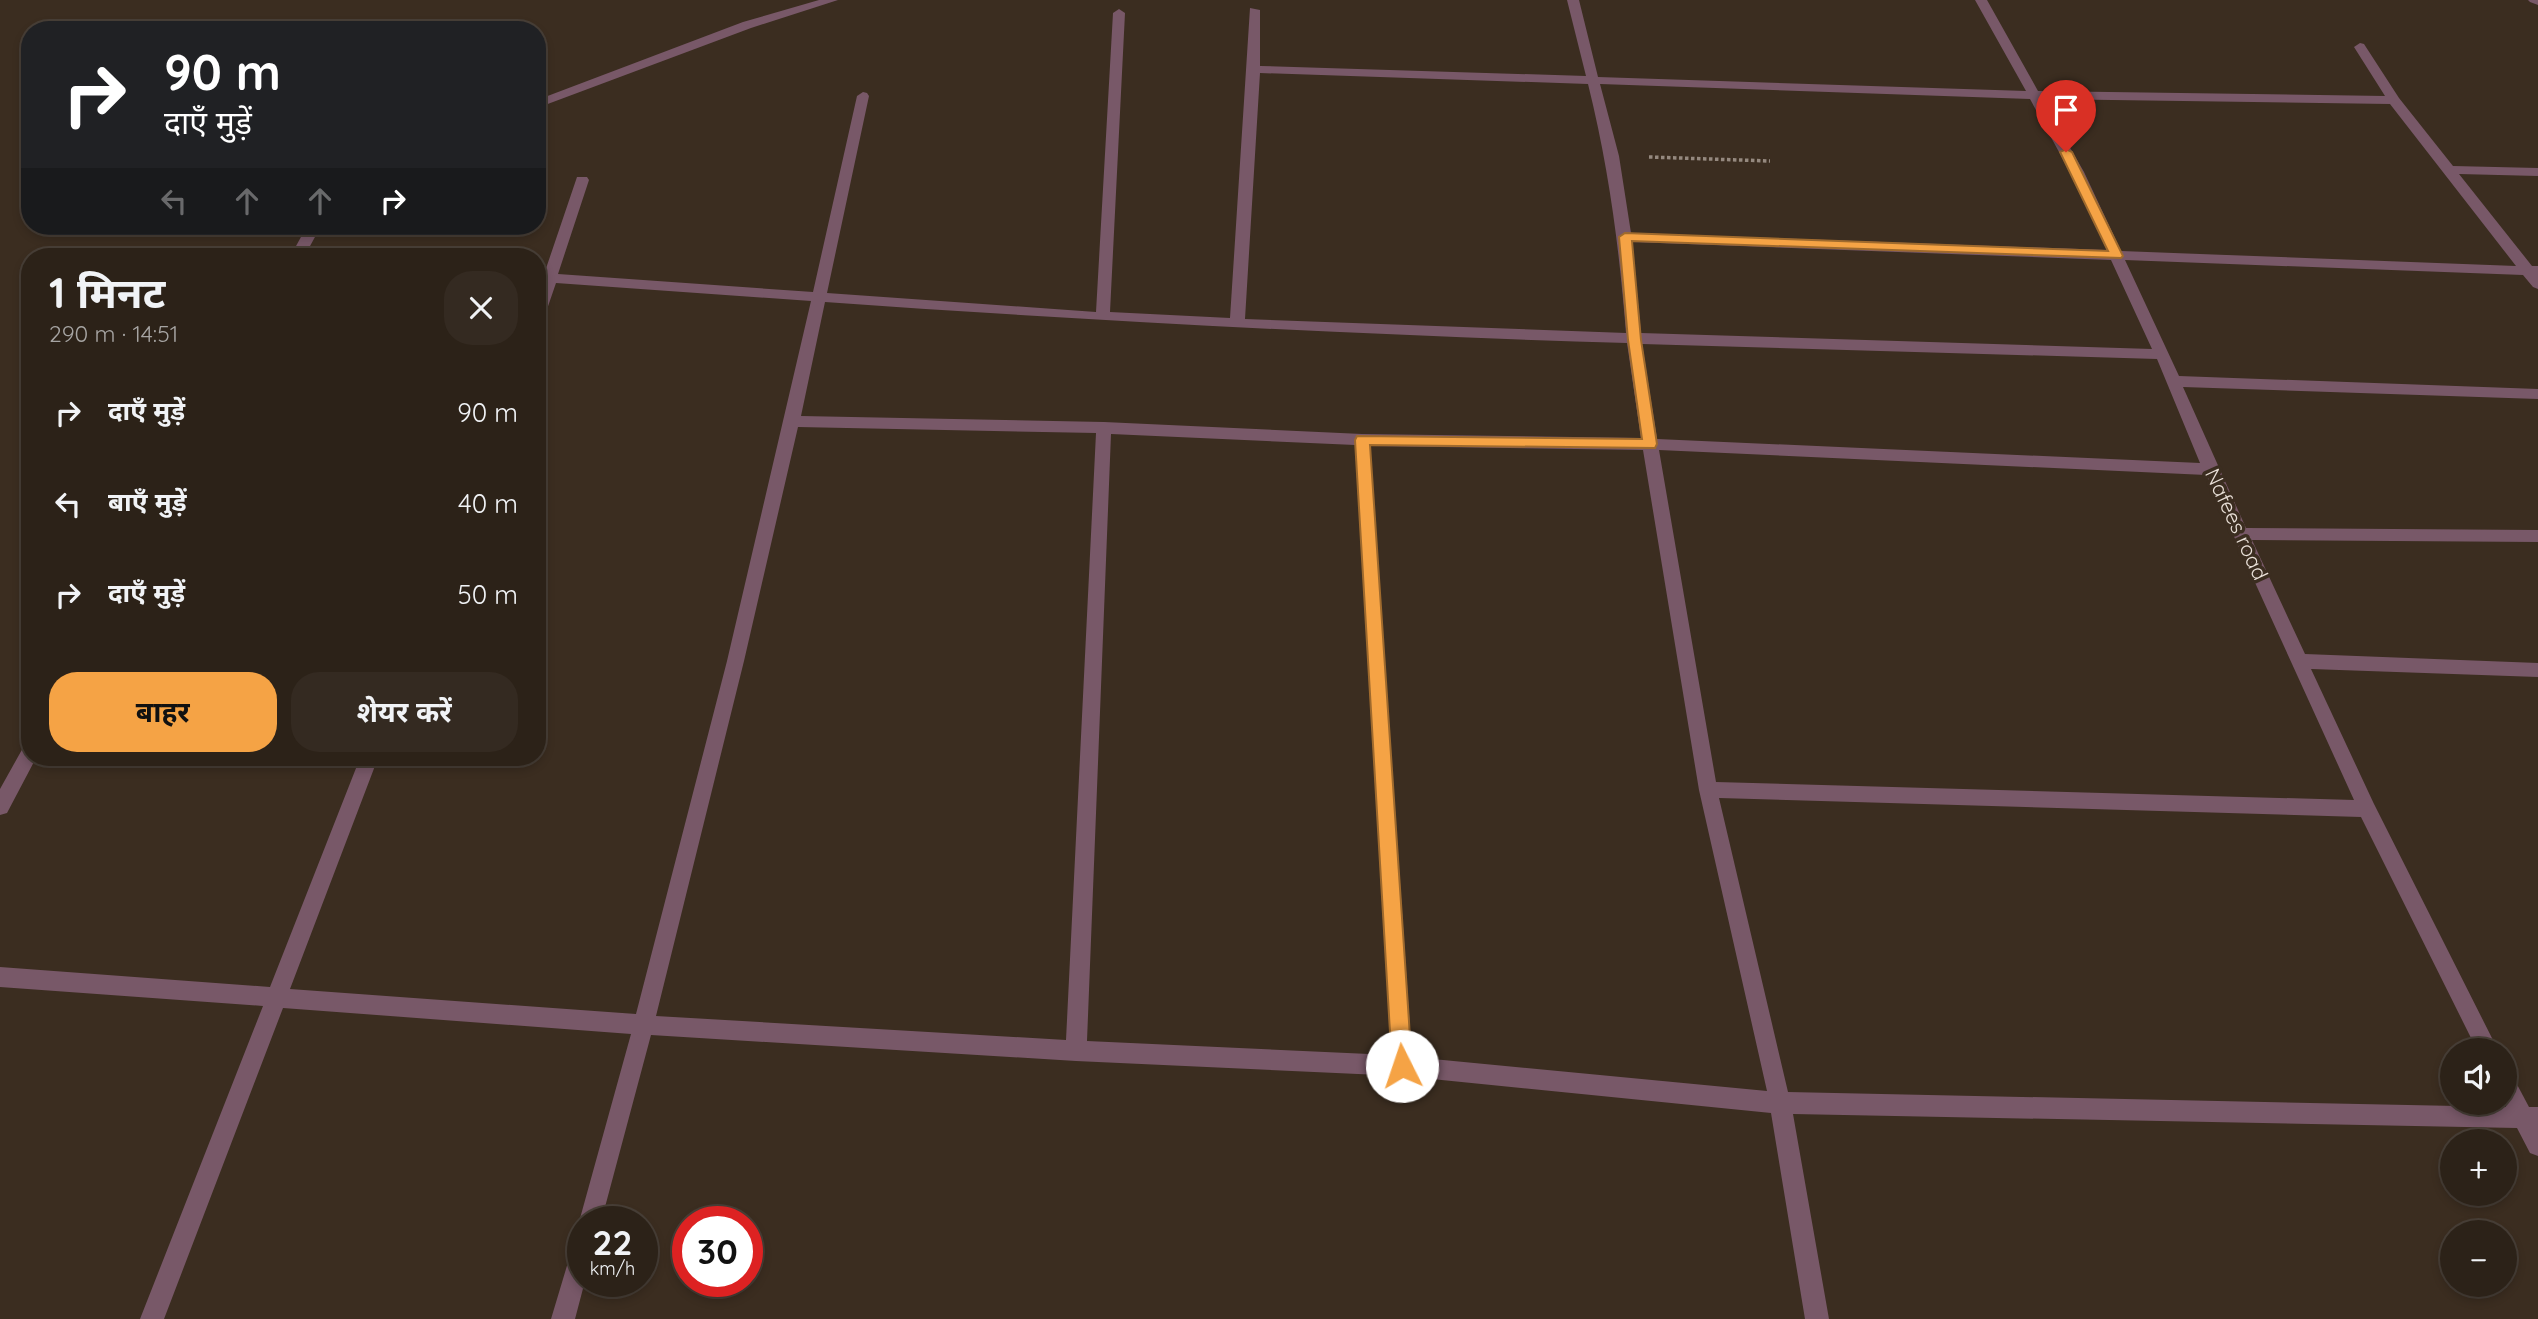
<!DOCTYPE html>
<html lang="hi">
<head>
<meta charset="utf-8">
<style>
	:root { --surface:#2c2218; --page:#342a21; --text:#f1f3f6; --muted:#a6a4a2; --line:#483f37; --accent:#f5a345 }
	body { margin:0; font-family:Quicksand,"Noto Sans Devanagari",sans-serif; background:var(--page); color:var(--text); height:100vh; display:flex; flex-direction:column; font-size:26px; white-space:nowrap }
	* { box-sizing:border-box; margin:0 }
	p { font-size:23px; color:var(--muted) }
	.icon { flex:none; width:38px; height:38px; fill:none; stroke:currentColor; stroke-width:2; stroke-linecap:round; stroke-linejoin:round }
	.map { position:relative; flex:1; overflow:hidden }
	.panel { position:absolute; left:21px; top:248px; width:525px; height:518px; display:flex; flex-direction:column; background:var(--surface); border-radius:28px; box-shadow:0 4px 10px #0003,0 0 0 2px var(--line) }
	.panel>* { flex:none }
	.hud { position:absolute; left:21px; top:21px; width:525px; height:214px; border-radius:28px; box-shadow:0 4px 10px #0003,0 0 0 2px var(--line); background:#202124; color:#fff; overflow:hidden }
	.fabs { position:absolute; left:2440px; top:1038px; display:grid; gap:14px }
	.fabs a { display:grid; place-items:center; width:77px; height:77px; border-radius:50%; background:var(--surface); box-shadow:0 4px 10px #0003,0 0 0 2px var(--line); font-size:35px }
	.speed { position:absolute; left:567px; top:1206px; display:flex; gap:14px; font-size:35px; font-weight:700; text-align:center }
	.speed>* { display:grid; place-content:center; width:91px; height:91px; border-radius:50%; background:var(--surface); box-shadow:0 4px 10px #0003,0 0 0 2px var(--line); line-height:1 }
	.speed small { font-size:18px; font-weight:400 }
	.speed .limit { border:10px solid #d22; background:#fff; color:#111 }
	.pin { position:absolute; display:grid; place-items:center; width:60px; height:60px; color:#fff; margin:-72px -30px; border-radius:50% 50% 50% 0; rotate:-45deg; box-shadow:0 0 7px #0007 }
	.pin .icon { rotate:45deg }
	.me { position:absolute; width:77px; margin:-38px; rotate:356deg; stroke-linejoin:round; filter:drop-shadow(0 0 5px #0008) }
	.turn { display:flex; align-items:center; gap:24px; height:147px; padding:0 28px; font-size:32px }
	.turn .icon { width:91px; height:91px; stroke-width:2.5 }
	.turn b { display:block; font-size:49px; line-height:60px }
	.lanes { display:flex; align-items:center; height:66px; padding:0 28px; background:#0003; justify-content:center; gap:35px; direction:ltr }
	.lanes .off { opacity:.35 }
	.round { display:grid; place-items:center; flex:none; width:74px; height:74px; border-radius:28px; background:var(--page) }
	.headline { display:flex; align-items:center; justify-content:space-between; height:119px; padding:0 28px }
	h1 { font-size:42px; font-weight:700; line-height:52px }
	.button { display:flex; gap:14px; margin-top:auto; padding:14px 28px }
	.button a { flex:1; height:80px; border-radius:28px; background:var(--accent); color:#111; font-size:28px; font-weight:700; line-height:80px; text-align:center }
	.button a+a { background:var(--page); color:var(--text) }
	ul { padding:0; list-style:none }
	li { display:flex; align-items:center; gap:21px; height:91px; padding:0 28px }
	li div { flex:1 }
	li b { display:block; font-size:26px }
	li em { font-style:normal }
	.map>svg:first-child { display:block }
	.lines { fill:none; stroke-linecap:round; stroke-linejoin:round }
	.path { stroke:#95897f; stroke-width:3.5; stroke-dasharray:3.5 2.5; stroke-linecap:butt }
	.minor { fill:#785868; fill-rule:evenodd }
	.route { fill:#f5a345; stroke:#9f6a2d; stroke-width:2 }
	.labels { text-anchor:middle; dominant-baseline:central; stroke-width:7; stroke-linejoin:round; paint-order:stroke }
	.street-label { font-size:21px; fill:#eae1d9; stroke:#3b2d20 }
</style>
</head>
<body>
<div class="map">
<svg width="2538" height="1319" viewBox="0 0 2538 1319">
	<rect width="100%" height="100%" fill="#3b2d20"/>
	<g class="lines">
		<path class="path" d="M1649,157L1770,161"/>
		<path class="minor" d="M819,0H838L751,28L537,108V100L743,22Z
			M1567,0H1579L1598,77L2026,91L1975,0H1987L2038,91L2385,96L2354,47L2360,43L2364,44L2399,98L2453,166L2538,168V176L2459,174L2532,266H2538V289L2533,287L2523,275L2125,260L2179,376L2538,389V399L2183,387L2246,528L2538,530V542L2252,540L2305,654L2538,663V677L2311,669L2374,804L2498,1050H2477L2361,817L1719,798L1788,1092L2506,1107L2504,1072L2512,1075L2529,1107H2538V1156L2530,1153L2517,1128L1793,1114L1829,1319H1805L1771,1113L1402,1076L1076,1061L651,1035L601,1222H583V1230L579,1222L631,1034L283,1008L164,1319H140L263,1006L0,987V967L270,987L360,758H378L290,989L636,1014L727,661L811,301L556,283L544,318L537,323V295L577,177H587L589,180L558,274L813,292L857,96L863,92L867,93L869,96L827,293L1096,312L1113,13L1119,9L1125,13L1110,312L1230,318L1250,8L1260,10V66L1586,76ZM1260,73L1588,84C1609,169 1619,246 1626,333L1245,319ZM1600,84L2030,99L2070,172L2107,250L1631,233L1619,156ZM2042,99L2390,104L2516,266L2121,251L2084,172ZM1632,242L2111,260L2152,349L1641,333ZM825,302C1093,321 1359,335 1627,343L1641,438L1362,434L1104,422L801,416ZM1642,344L2157,359L2200,463L1657,439ZM798,427L1096,433L1066,1040L656,1016L744,661ZM1111,434L1355,445L1391,1055L1087,1041ZM1370,446L1643,450L1699,790L1767,1091L1412,1057ZM1659,450L2206,475L2354,800L1716,782Z
			M2528,0H2538V5L2530,2Z
			M307,226H321L304,257H290Z
			M30,744V758H36L7,813L0,815V789L24,746Z
			M583,1238V1281H585L575,1319H551L572,1249L575,1241Z"/>
	</g>
	<path class="route" d="M2066,149L2072,152L2123,256L2121,258L1632,241L1641,340L1657,444L1655,448L1370,445L1412,1066L1409,1073L1402,1076L1395,1073L1392,1066L1355,440L1357,436L1642,439L1628,340L1619,237L1625,233L2108,251L2060,152Z"/>
	<g class="labels">
		<g class="street-label">
			<text transform="translate(2237 524) rotate(65)">Nafees road</text>
		</g>
	</g>
</svg>
<div class="fabs">
<a><svg class="icon" aria-label="sound" viewBox="0 0 24 24"><path d="M4 9h4l5-4v14l-5-4H4zM17 9q2 3 0 6"/></svg></a>
<a>+</a>
<a>−</a>
</div>
<div class="speed"><div>22<small>km/h</small></div><div class="limit">30</div></div>
<div class="pin" style="left:2066px;top:152px;background:#d93025"><svg class="icon" aria-label="arrive" viewBox="0 0 24 24"><path d="M6 21V4h12l-3 4 3 4H6"/></svg></div>
<svg class="me" style="left:1402px;top:1066px" viewBox="-20 -20 40 40"><circle r="19" fill="#fff"/><path d="M0-13L10 11 0 6-10 11z" fill="#f5a345"/></svg>
<div class="hud">
<div class="turn"><svg class="icon" aria-label="right" viewBox="0 0 24 24"><path d="M7 20v-9h11M14 6l5 5-5 5"/></svg><div><b>90 m</b>दाएँ मुड़ें</div></div>
<div class="lanes"><svg class="icon off" aria-label="left" viewBox="0 0 24 24"><path d="M17 20v-9H6M10 6l-5 5 5 5"/></svg><svg class="icon off" aria-label="ahead" viewBox="0 0 24 24"><path d="M12 20V5M6 11l6-6 6 6"/></svg><svg class="icon off" aria-label="ahead" viewBox="0 0 24 24"><path d="M12 20V5M6 11l6-6 6 6"/></svg><svg class="icon" aria-label="right" viewBox="0 0 24 24"><path d="M7 20v-9h11M14 6l5 5-5 5"/></svg></div>
</div>
<section class="panel">
<div class="headline"><div><h1>1 मिनट</h1><p>290 m · 14:51</p></div><a class="round"><svg class="icon" aria-label="close" viewBox="0 0 24 24"><path d="M6 6l12 12M18 6L6 18"/></svg></a></div>
<ul>
<li><svg class="icon" aria-label="right" viewBox="0 0 24 24"><path d="M7 20v-9h11M14 6l5 5-5 5"/></svg><div><b>दाएँ मुड़ें</b></div><em>90 m</em></li>
<li><svg class="icon" aria-label="left" viewBox="0 0 24 24"><path d="M17 20v-9H6M10 6l-5 5 5 5"/></svg><div><b>बाएँ मुड़ें</b></div><em>40 m</em></li>
<li><svg class="icon" aria-label="right" viewBox="0 0 24 24"><path d="M7 20v-9h11M14 6l5 5-5 5"/></svg><div><b>दाएँ मुड़ें</b></div><em>50 m</em></li>
</ul>
<div class="button"><a>बाहर</a><a>शेयर करें</a></div>
</section>
</div>
</body>
</html>
